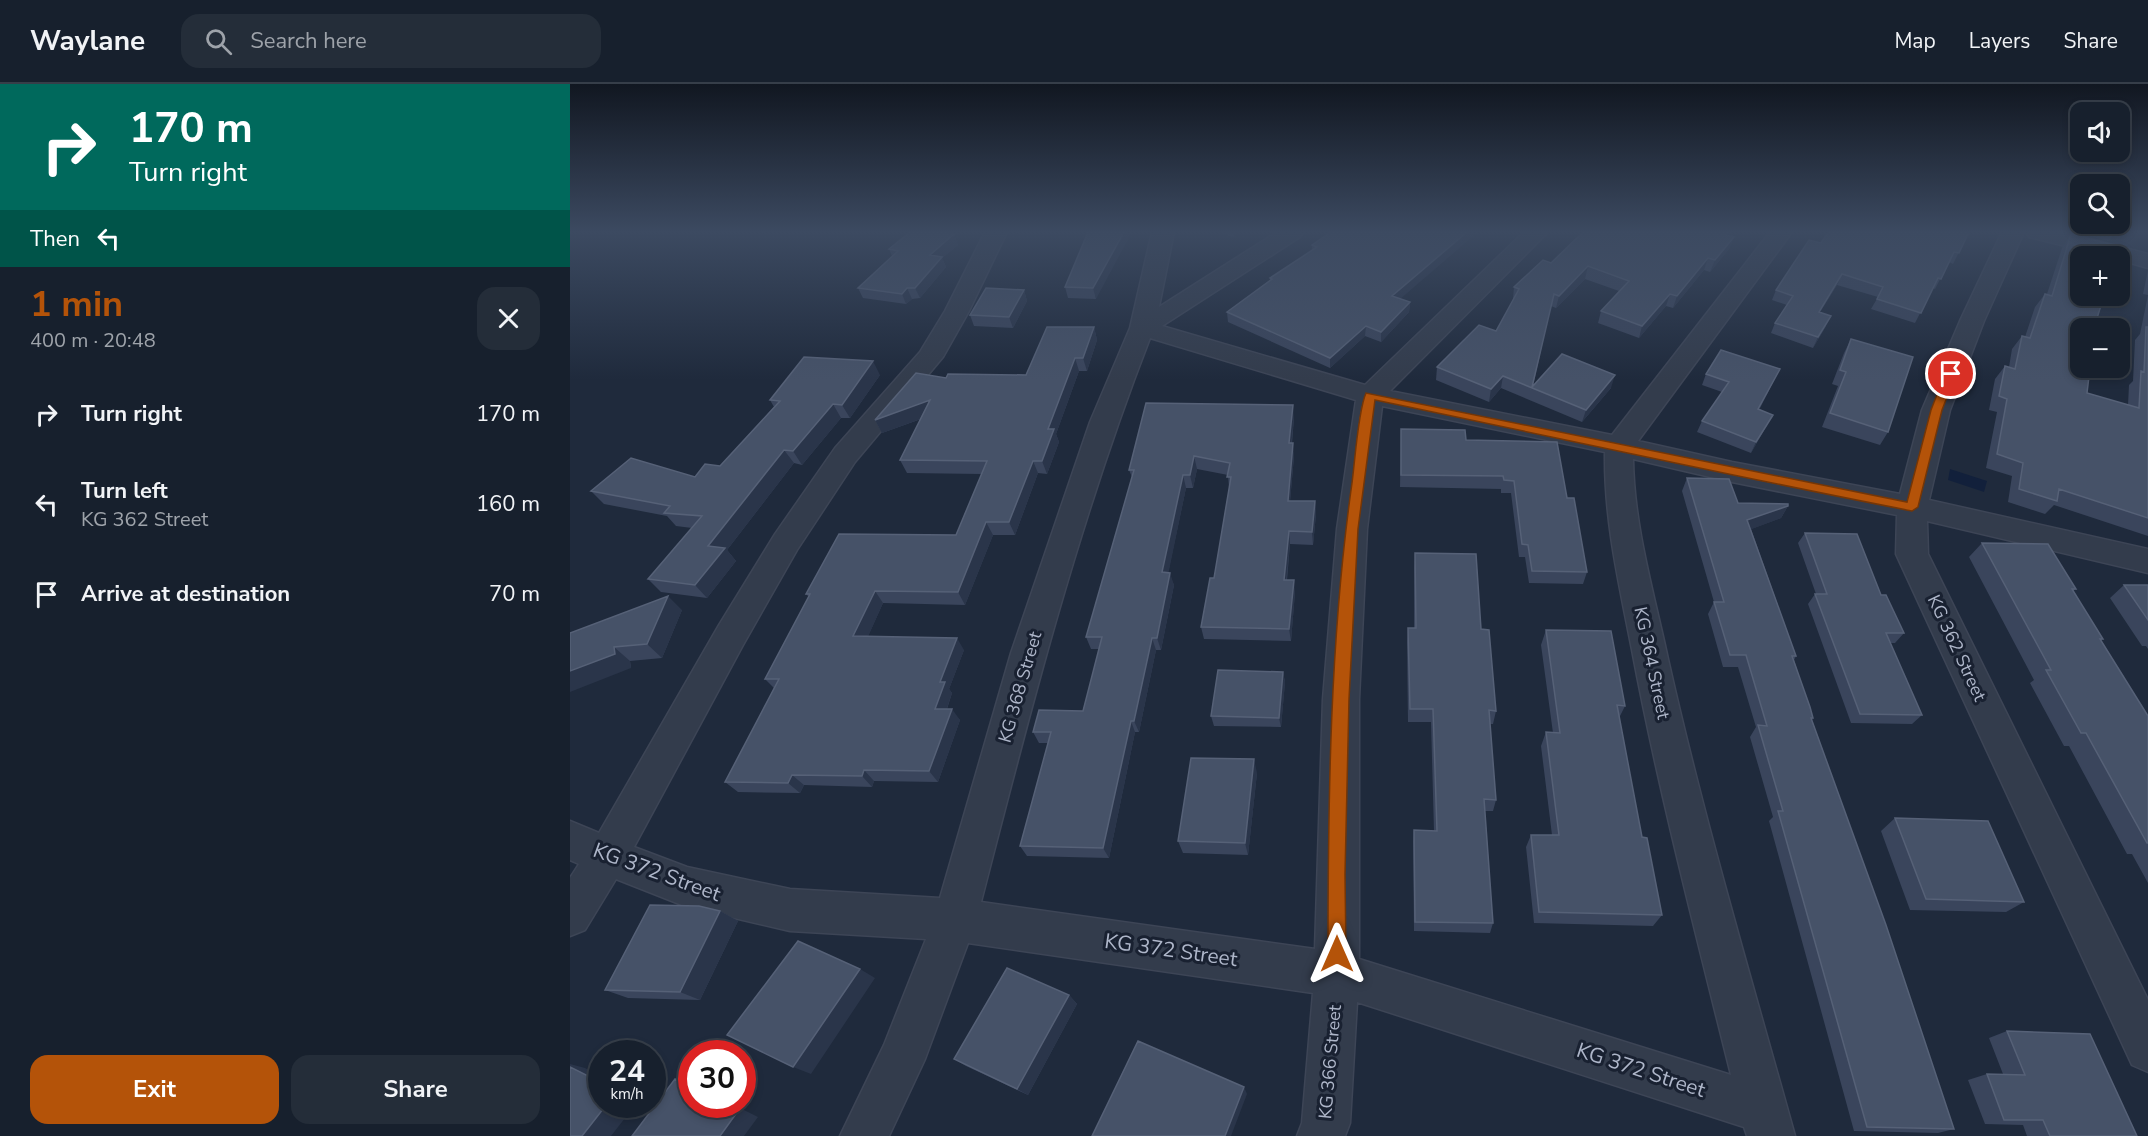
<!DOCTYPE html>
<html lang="en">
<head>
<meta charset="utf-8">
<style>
	:root { --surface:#17202d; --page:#242d39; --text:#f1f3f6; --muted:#9ea3aa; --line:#363e49; --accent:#b45309 }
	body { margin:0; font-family:"Nunito Sans",sans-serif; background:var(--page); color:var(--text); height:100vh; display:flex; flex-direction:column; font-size:22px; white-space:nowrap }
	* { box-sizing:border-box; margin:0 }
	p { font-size:20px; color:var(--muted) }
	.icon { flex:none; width:33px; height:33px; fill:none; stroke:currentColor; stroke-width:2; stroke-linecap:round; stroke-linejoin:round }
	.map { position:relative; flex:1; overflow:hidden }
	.side { display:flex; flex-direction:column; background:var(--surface); width:570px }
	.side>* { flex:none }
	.top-card { background:#00695c; color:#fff; overflow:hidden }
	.controls { position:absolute; left:1500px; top:18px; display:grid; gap:12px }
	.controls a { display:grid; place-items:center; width:60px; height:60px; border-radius:12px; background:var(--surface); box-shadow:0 3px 9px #0003,0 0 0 2px var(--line); font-size:30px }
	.speed { position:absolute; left:18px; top:956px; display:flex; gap:12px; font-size:30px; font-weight:700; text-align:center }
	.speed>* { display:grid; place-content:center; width:78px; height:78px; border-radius:50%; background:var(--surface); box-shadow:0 3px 9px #0003,0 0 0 2px var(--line); line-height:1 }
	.speed small { font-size:15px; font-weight:400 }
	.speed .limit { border:9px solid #d22; background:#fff; color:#111 }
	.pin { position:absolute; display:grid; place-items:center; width:51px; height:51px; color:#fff; margin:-26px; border:3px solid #fff; border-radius:50%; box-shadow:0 2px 6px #0007 }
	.me { position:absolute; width:66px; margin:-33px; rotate:0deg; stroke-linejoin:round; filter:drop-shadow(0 0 4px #0008) }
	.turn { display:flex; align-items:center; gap:21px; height:126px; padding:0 30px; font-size:27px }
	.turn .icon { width:78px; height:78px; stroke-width:2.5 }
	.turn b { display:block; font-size:42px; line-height:51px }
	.then { display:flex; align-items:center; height:57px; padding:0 30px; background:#0003; gap:12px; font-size:22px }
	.round { display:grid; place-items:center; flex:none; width:63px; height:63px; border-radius:18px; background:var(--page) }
	.overview { display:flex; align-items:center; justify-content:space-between; height:102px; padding:0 30px }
	h1 { font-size:36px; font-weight:700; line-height:45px; color:var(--accent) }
	.primary-button { display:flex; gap:12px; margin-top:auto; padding:12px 30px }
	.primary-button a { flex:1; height:69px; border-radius:18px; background:var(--accent); color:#fff; font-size:24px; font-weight:700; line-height:69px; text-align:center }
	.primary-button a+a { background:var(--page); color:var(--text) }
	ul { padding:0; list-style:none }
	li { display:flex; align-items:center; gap:18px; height:90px; padding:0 30px }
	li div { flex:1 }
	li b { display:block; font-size:22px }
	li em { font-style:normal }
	header { display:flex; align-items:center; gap:36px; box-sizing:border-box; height:84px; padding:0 30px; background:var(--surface); border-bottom:2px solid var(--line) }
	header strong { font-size:28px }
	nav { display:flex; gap:33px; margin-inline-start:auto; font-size:21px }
	.search { width:420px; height:54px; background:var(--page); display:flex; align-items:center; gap:15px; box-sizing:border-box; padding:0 21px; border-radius:18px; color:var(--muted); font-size:22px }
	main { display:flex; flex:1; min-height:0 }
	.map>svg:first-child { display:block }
	.water { fill:#12203b }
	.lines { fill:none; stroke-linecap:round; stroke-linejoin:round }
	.minor-casing { stroke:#3d4556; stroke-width:3 }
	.minor { fill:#333c4c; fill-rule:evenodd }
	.wall { fill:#3a455c }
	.shaded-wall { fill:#2a354a }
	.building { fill:#465268; stroke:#566177; stroke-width:1.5 }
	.route { fill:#b45309; stroke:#753606; stroke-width:1.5 }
	.labels { text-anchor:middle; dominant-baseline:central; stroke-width:6; stroke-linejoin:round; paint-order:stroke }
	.street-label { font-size:18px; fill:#aeb6c9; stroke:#192131 }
	.near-street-label { font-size:21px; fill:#aeb6c9; stroke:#192131 }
</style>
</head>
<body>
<header>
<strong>Waylane</strong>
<div class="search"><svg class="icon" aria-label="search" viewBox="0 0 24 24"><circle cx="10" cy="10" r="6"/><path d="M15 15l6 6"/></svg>Search here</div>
<nav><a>Map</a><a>Layers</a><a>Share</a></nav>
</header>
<main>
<section class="side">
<div class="top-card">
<div class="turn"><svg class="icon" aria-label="right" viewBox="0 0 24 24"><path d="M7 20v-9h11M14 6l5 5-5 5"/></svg><div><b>170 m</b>Turn right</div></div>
<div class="then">Then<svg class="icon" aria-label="left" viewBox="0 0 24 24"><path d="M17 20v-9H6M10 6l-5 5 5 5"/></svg></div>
</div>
<div class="overview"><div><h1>1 min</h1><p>400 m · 20:48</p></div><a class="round"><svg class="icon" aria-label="close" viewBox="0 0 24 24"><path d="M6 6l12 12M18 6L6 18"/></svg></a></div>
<ul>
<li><svg class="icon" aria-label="right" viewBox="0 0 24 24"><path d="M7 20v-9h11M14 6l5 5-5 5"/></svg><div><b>Turn right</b></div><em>170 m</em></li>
<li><svg class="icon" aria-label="left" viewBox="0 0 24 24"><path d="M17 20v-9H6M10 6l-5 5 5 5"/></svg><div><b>Turn left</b><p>KG 362 Street</p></div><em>160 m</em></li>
<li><svg class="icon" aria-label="arrive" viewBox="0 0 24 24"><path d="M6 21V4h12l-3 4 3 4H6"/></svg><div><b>Arrive at destination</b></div><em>70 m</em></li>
</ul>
<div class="primary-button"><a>Exit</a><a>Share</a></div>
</section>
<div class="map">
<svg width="1578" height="1052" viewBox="0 0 1578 1052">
	<rect width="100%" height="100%" fill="#1f2a3c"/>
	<path class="water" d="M1380,385L1417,397L1414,408L1378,396Z"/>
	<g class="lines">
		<defs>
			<path id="minor" d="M415,148H437L399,227L373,273L285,378L227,466L173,561L64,763L117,783L220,805L370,814L441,569L520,338L560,244L582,148H604L589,223L707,148H733L730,153L592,242L795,301L954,148H978L820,307L1042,351L1200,148H1222L1068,357L1162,378L1330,410L1352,326L1390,237L1432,148H1454L1414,237L1380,326L1359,416L1578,465V489L1357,437L1358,470L1578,916V988L1562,981L1326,470L1327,431L1162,398L1063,375C1064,443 1084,509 1098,575C1134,736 1181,894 1225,1052H1177L1174,1043L787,918L780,1039L775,1052H727L732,1039L743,909L398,859L355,975L319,1052H270L314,961L356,855L220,847L117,823L46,795L15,846L0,852V794L9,780L0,776V737L29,749L149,541L205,450L265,364L350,268L375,227ZM580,254L786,316L767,445L753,615L745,865L411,818C460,627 508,439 580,254ZM812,322L1035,368C1034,437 1049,499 1062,566C1089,709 1126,850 1161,991L789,875V615L797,445Z
				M1456,148H1494L1578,170V184L1550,176V172H1535L1459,153Z"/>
		</defs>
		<use href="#minor" class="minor-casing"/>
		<use href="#minor" class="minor"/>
	</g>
	<path class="wall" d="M518,148L526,215L498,214L495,203Z
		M649,148H667L663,153Z
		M761,148L830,215L840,218L839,228L811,258L795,252L760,284L658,238L657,228L700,196V194L742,166V161Z
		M1013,148H1164L1161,152L1164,153L1159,165L1140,188L1134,186L1103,224L1096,222L1069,254L1028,239L1031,227L1049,207L1015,195L986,224L981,222L963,302L1041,304L1012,338L931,304L919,318L866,296L867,283L926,247L943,216V215L944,203L981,179Z
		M1399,148L1383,180L1379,178L1365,205L1363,204L1345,239L1301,225L1308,213L1267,201L1250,228L1256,242L1243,264L1201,249L1205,239L1217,221L1202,216L1206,206L1251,159Z
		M1504,148H1545L1539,157Z
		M384,150L388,161L372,174L376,183L350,214L342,215L336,220L293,214L288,204L322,172L319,165Z
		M1501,150L1510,172L1534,219L1530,226L1510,244L1517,309L1558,321L1559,301L1563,297L1565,256L1570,250L1578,211V452L1484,421L1475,430L1438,418L1442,392L1416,384L1427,328L1419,326L1425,295L1435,282L1439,283L1442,265L1452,252L1455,253L1465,223L1475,210H1477L1492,164Z
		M1578,186V211L1573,210Z
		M454,206L457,217L443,244L404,242L400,231Z
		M524,243L527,256L517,287H509L486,350L489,358L477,390L468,389L445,451H423L395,521L313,519L298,552L394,566L379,605L382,609L377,625L390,636L368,698L304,697L302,703L234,701L230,709L168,708L155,698L204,604L195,595L239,513L236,510L386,451L412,390L337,389L330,376L351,335L312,349L305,336L376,294L456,291Z
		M1281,255L1318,348L1310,361L1252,343L1268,302L1262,300L1274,269Z
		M1210,285L1189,326L1197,341L1181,369L1127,348L1132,337L1152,308L1132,301L1136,290Z
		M310,291L280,334H271L232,381L224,379L157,466L166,477L137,514L91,508L78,495L122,444L106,442L97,432L34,420L21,407L125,393L150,382L204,323L200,316Z
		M724,334L722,359L724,372L720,417H745L746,430L743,461L720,460L717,496L725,508L721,557L634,555L631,543L644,494L659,404L658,391L627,385L623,404H616L598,489L604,501L591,566H586L569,648H565L539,774L457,772L450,762L478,659H469L463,648L513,627L529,565H521L516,553L562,393L559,386Z
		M831,345L896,356L997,414L1017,488L1013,500L959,499L955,473H949L941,409H931V405L830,403Z
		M1117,394L1168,419L1218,422L1211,434L1181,445L1226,572L1224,576L1243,634L1242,636L1384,1045L1368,1049L1284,1047L1199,737L1203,733L1180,653L1186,643L1168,583H1153L1138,530L1144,518L1112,407Z
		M1235,449L1311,511L1334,549L1325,559H1320L1352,631L1342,640L1281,639L1238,520L1245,510H1246L1228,459Z
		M1412,459L1506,505L1503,507L1533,555L1531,556L1578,632V799L1562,770H1557L1499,662H1494L1460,599L1464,596L1399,473Z
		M845,469L911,545L926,627L923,640H920L926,716L923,727H915L923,839L920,849L844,847L843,758L844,746L864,747L861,638H838L837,558L838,544H844V483Z
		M1554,501H1578V565L1576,562H1572L1540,514Z
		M112,526L92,574L60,577L61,584L0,549Z
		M976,546L1055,622L1049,634L1072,753L1092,831L1083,842L964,839L956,763L961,751H982L971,662L976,648L983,649L971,561Z
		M713,588L715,598L711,643L644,642L641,632Z
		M687,689L678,771L613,769L608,757Z
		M1325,734L1454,818L1436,828L1340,826L1311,747Z
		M150,827L168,837L130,916L58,914L35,906Z
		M499,911L507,920L458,1011L396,982L384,975Z
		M1437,947L1567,1052H1457L1453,1041L1415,1040L1398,996L1417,990H1433L1419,954Z"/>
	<path class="shaded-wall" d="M554,148H562L526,215L523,204Z
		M897,148H908L822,222V212Z
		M1158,148H1164L1152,163L1156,151Z
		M384,150L388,161L372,174L376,183L350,214L345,204L360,171Z
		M1164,153L1159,165L1140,188L1145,176Z
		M1138,174L1134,186L1103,224L1107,212Z
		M1018,182L1015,195L986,224L989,212Z
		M1272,190L1267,201L1244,238L1249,228Z
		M337,204L342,215L336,220L332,210Z
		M454,206L457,217L443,244L439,233Z
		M1100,210L1096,222L1069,254L1072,242Z
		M840,218L839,228L811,258V248Z
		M1261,232L1256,242L1243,264L1248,253Z
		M796,242L795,252L760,284V274Z
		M524,243L527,256L517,287L513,274Z
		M505,274L509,287L486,350L489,358L477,390L472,377L478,345Z
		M303,277L310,291L280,334L272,321Z
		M1045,291L1041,304L1012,338L1016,326Z
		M933,292L931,304L919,318L921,305Z
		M360,316L367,329L312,349L305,336Z
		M263,320L271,334L232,381L223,367Z
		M723,321L724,334L720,372L719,359Z
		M1203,331L1197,341L1181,369L1186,358Z
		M723,359L724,372L719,430L718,417Z
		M214,366L224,379L157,466L166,477L137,514L125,501L138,462Z
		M624,372L627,385L623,404L620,391Z
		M463,377L468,389L445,451L439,438Z
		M613,391L616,404L596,501L592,488Z
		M745,417L746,430L743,461L742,448Z
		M1218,422L1211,434L1171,449L1177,436Z
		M416,438L423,451L395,521L388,508Z
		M719,447L720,460L715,508L714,496Z
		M600,489L604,501L591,566L587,554Z
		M724,496L725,508L721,557L719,545Z
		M305,507L313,519L293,564L283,552Z
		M98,512L112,526L92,574L77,560Z
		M387,554L394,566L379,605L382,609L373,636L365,625L370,598Z
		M582,554L586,566L569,648L564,637Z
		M44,563L60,577L61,584L0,608V587Z
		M713,588L715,598L711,643L709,634Z
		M382,625L390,636L368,698L359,687Z
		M561,637L565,648L539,774L533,764Z
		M684,675L687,689L678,771L675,759Z
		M294,686L304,697L302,703L292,692Z
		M222,691L234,701L230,709L218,699Z
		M150,827L168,837L130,916L110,908Z
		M290,885L305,894L241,990L223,983Z
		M499,911L507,920L458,1011L447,1005Z
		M0,980L15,984L32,993V999L0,983Z
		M105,995L122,1000V1004Z
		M674,1003L677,1010L661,1052H655Z
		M37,1020H66L41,1052H12Z
		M153,1020H162L188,1033L174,1052H150Z"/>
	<path class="building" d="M340,148H372L384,150L360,171L372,173L345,204H337L332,210L288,204L328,167L319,165Z
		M518,148H554L523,204L495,203Z
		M761,148H897L822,212L840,218L811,248L796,242L760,274L657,228L702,195L700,194L747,163L742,161Z
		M1013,148H1158L1156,151L1164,153L1145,176L1138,174L1107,212L1100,210L1072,242L1031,227L1059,197L1018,182L989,212L984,210L962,303L992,270L1045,291L1016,326L933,292L921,305L867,283L909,241L926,247L949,205L944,203L973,176L981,179Z
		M1258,148H1399L1389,169L1384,168L1371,195L1368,194L1351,229L1307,215L1313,203L1272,190L1249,228L1261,232L1248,253L1205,239L1223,212L1206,206L1239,156L1251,159Z
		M1501,150L1544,161L1541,172H1510V212H1536L1534,219L1532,218L1524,244H1510V284H1520L1517,309L1569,324L1571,287L1574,288L1576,243H1578V434L1489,405L1487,417L1449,405L1453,379L1427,370L1437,315L1429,312L1435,282L1445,285L1452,252L1460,254L1475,210L1482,212Z
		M416,204L454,206L439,233L400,231Z
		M477,243H524L513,274H505L478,345H484L472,377H463L439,438H416L388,508L305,507L283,552L387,554L370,598H375L365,625H382L359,687L294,686L292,692L222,691L218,699L155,698L209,595H195L240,510H236L269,450L386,451L417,377L330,376L360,316L305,336L346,289L376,294L378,290L456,291Z
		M1281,255L1343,273L1318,348L1260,329L1276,288L1270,286Z
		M1151,266L1210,285L1188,325L1203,331L1186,358L1132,337L1159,298L1136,290Z
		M234,273L303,277L272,321L263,320L223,367L214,366L138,462L155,464L125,501L78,495L132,432L94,429L100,422L21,407L61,374L125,393L135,380L150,382L210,317L200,316Z
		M576,319L723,321L719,359H723L718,417H745L742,448L719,447L714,496H724L719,545L631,543L640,494H644L661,393H657L660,379L624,372L620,391H613L592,488L600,489L587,554H582L564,637H561L533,764L450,762L481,648H463L469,626L513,627L532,553H516L564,386H559Z
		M831,345L895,346L896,356L987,358L997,414H1004L1017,488L962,487L958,461L952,460L944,397L934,396L933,392L831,391Z
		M1117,394L1159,395L1168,419L1218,420V422L1177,436L1226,572H1222L1240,623L1243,634H1241L1316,841L1384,1045L1297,1043L1208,727H1213L1188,641L1197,642L1176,571H1160L1144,518H1154Z
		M1235,449L1287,450L1311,511H1316L1334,549H1316L1352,631L1290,630L1245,510H1257Z
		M1412,459L1478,460L1506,505H1502L1533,555H1530L1578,632V759H1577L1516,649H1511L1476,586H1481Z
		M845,469L906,470L911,545L919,546L926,627L919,626L926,716L914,715L923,839L845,838L844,746L867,747L863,625H840L838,544H846Z
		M1554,501H1578V536Z
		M98,512L77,560L44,563L45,570L0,587V549Z
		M976,546L1041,547L1055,622L1047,621L1072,753L1077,754L1092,831L969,828L961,751H989L976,648L990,649Z
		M648,586L713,588L709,634L641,632Z
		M621,674L684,675L675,759L608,757Z
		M1325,734L1418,737L1454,818L1356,815Z
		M80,821L129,822L150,827L110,908L35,906Z
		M228,857L290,885L223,983L157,951Z
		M437,884L499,911L447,1005L384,975Z
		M1437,947L1520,950L1567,1052H1480L1473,1036H1434L1417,990L1455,991Z
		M568,957L674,1003L655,1052H522Z
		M0,983L32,999V1020H37L12,1052H0Z
		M105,995L122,1004V1020H153L168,1027L150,1052H62Z"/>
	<linearGradient id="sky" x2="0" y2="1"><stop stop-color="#111721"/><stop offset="0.5" stop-color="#3c4a61"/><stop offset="1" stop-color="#3c4a61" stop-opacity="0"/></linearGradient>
	<rect width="1578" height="296" fill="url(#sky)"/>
	<path class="route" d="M1381,287L1386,290L1372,326L1348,423L1342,427C1162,392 984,353 805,316L788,445L779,615L775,790L776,870L774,877L767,879L761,877L758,870C758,714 760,553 782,399C785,377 788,327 796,309L1337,418L1361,326L1375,290Z"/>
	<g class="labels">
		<g class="street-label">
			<text transform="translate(1387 564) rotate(65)">KG 362 Street</text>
			<text transform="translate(1082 579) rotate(78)">KG 364 Street</text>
			<text transform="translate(450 603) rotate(-74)">KG 368 Street</text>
			<text transform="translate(760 978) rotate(-85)">KG 366 Street</text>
		</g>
		<g class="near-street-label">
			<text transform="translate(87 788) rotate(20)">KG 372 Street</text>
			<text transform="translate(601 866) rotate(8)">KG 372 Street</text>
			<text transform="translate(1071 986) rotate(18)">KG 372 Street</text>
		</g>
	</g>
</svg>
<div class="controls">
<a><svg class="icon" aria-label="sound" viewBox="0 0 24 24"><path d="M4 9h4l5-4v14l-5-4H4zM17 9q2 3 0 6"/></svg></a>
<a><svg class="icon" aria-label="search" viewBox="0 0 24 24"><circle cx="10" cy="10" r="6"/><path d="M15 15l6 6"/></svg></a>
<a>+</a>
<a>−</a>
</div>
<div class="speed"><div>24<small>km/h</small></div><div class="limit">30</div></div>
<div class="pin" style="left:1381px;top:290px;background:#d93025"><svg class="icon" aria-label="arrive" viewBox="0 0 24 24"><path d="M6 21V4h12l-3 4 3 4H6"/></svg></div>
<svg class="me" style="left:767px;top:870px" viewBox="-20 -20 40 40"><path d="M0-17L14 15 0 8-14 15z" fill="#b45309" stroke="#fff" stroke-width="4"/></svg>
</div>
</main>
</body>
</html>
